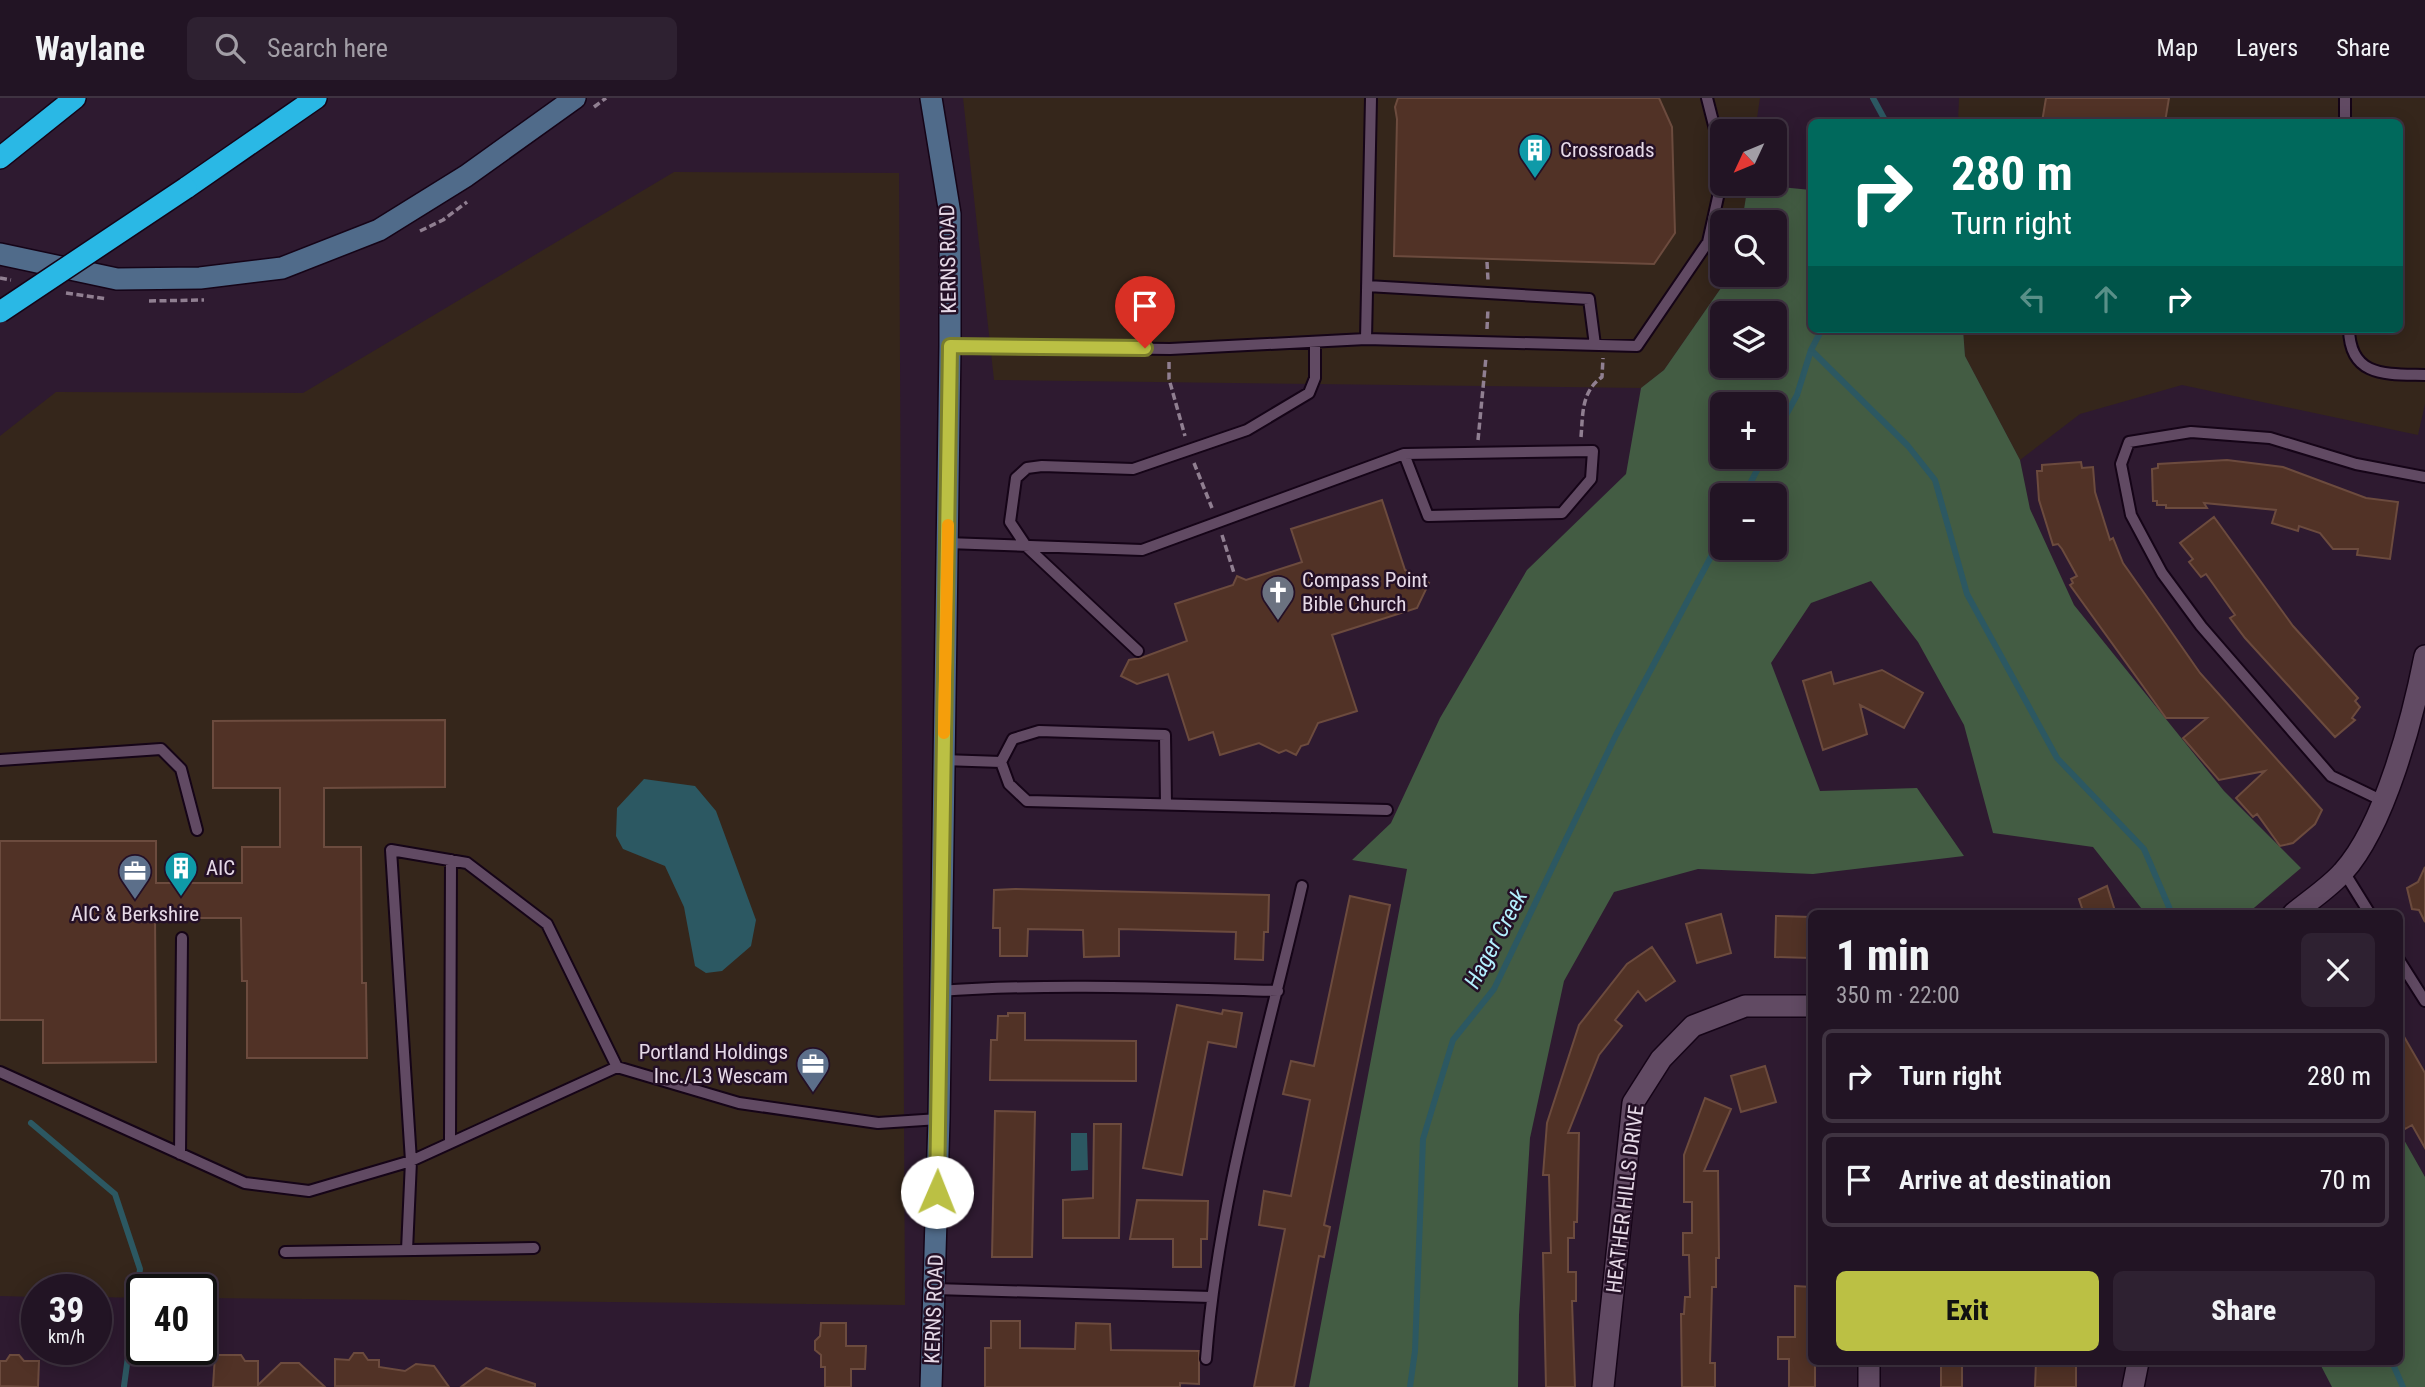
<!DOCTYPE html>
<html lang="en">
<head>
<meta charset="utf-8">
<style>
	:root { --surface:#221424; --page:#2e2131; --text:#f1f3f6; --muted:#a29ea6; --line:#3f3341; --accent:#bbc044 }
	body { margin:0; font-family:"Roboto Condensed",sans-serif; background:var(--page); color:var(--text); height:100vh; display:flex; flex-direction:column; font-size:26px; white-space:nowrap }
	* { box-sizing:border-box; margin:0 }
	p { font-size:23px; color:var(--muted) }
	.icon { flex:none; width:38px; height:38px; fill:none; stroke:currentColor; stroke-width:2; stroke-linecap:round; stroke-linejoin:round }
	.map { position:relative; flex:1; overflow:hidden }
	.panel { position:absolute; left:1808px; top:812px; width:595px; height:455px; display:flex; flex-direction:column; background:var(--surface); border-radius:10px; box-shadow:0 4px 18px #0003,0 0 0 2px var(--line) }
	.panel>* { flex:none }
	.hud { position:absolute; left:1808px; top:21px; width:595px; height:214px; border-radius:10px; box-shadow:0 4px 18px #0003,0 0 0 2px var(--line); background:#00695c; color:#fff; overflow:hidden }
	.needle { width:46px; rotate:226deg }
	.fabs { position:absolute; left:1710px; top:21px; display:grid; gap:14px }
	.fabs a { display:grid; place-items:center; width:77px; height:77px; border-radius:10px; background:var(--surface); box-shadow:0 4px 18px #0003,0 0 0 2px var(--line); font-size:35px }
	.speed { position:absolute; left:21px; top:1176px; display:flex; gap:14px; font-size:35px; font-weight:700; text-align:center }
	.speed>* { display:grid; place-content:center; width:91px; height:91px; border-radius:50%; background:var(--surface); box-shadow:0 4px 18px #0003,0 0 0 2px var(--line); line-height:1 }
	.speed small { font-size:18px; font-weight:400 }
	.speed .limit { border:4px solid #111; border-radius:10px; background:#fff; color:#111 }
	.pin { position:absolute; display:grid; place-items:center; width:60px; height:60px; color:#fff; margin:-72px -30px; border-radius:50% 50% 50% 0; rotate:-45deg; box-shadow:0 0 7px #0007 }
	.pin .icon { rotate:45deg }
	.me { position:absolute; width:77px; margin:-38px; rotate:1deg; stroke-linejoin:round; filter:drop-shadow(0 0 5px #0008) }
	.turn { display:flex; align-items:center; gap:24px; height:147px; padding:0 28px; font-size:32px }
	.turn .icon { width:91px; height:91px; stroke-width:2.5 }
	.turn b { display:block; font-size:49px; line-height:60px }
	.lanes { display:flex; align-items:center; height:66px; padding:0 28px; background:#0003; justify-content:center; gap:35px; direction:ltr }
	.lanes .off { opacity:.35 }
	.round { display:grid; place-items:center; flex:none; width:74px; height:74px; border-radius:10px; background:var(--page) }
	.headline { display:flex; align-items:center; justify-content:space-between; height:119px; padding:0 28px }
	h1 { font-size:42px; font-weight:800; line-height:52px }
	.action { display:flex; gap:14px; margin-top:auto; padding:14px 28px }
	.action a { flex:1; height:80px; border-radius:10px; background:var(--accent); color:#111; font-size:28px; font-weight:800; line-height:80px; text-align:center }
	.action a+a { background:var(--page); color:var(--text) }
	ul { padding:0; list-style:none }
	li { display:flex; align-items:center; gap:21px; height:94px; margin:0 14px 10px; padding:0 14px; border:4px solid var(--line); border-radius:10px }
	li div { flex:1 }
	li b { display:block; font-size:26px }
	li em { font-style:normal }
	header { display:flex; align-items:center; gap:42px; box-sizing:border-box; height:98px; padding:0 35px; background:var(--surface); border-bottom:2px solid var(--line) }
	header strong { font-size:33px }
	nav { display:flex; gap:38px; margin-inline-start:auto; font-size:24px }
	.search { width:490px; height:63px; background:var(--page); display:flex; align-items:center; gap:18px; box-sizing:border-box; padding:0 24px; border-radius:10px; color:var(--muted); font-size:26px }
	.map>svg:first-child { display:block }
	.commercial { fill:#35261b }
	.forest { fill:#435c43; fill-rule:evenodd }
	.water { fill:#2c5862 }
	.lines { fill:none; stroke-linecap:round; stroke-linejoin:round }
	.stream { stroke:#2c5862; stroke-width:6 }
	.building { fill:#513226; stroke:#6c4b3e; stroke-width:2 }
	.lane-casing { stroke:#150417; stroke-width:14 }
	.street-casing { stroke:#150417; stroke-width:24 }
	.secondary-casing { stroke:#150417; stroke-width:24 }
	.highway-casing { stroke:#150417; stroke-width:24 }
	.path { stroke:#907f91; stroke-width:3.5; stroke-dasharray:7 3.5; stroke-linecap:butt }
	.lane { stroke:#614a63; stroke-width:10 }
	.street { stroke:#614a63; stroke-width:21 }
	.secondary { stroke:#506b8a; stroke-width:21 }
	.highway { stroke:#2ab8e5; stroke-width:21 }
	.highway-bridge-casing { stroke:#150417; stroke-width:24; stroke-linecap:butt }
	.highway-bridge { stroke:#2ab8e5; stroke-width:21 }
	.route-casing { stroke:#7a7d2c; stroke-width:18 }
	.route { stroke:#bbc044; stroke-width:12 }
	.slow { stroke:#f59e0b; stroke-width:12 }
	.labels { text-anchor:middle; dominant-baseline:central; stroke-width:5; stroke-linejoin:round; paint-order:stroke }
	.poi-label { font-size:21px; fill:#e6d9e7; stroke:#241026; text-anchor:start }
	.street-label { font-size:21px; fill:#e6d9e7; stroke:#241026 }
	.water-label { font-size:23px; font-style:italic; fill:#b3f0fe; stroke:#241026 }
</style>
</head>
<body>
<header>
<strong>Waylane</strong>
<div class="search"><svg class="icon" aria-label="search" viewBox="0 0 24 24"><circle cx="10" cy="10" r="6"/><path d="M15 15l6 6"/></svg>Search here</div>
<nav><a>Map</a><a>Layers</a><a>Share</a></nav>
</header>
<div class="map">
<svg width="2425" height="1289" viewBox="0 0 2425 1289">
	<rect width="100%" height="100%" fill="#2e1a30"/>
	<path class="commercial" d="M963,0H1760L1755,33H1722V86H1748L1742,124H1722V177H1730L1664,272L1641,290L994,282Z
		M1959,0H2425V306L2418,337L2182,287L2080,316L2020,362L1965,258L1963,231H2399V24H1958Z
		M674,74L899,75L905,1207L201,1200V1192H142V1200L96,1199V1192H37V1199L0,1198V338L56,294L303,295Z"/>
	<path class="forest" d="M1748,86L1811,92V231H1963L1965,258L2020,362L2030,411L2074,507L2224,693L2301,770L2248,815H2145L2093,749L1993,735L1964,627L1918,544L1871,483L1811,505L1771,565L1820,693L1917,690L1964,758L1813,776L1698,771L1614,794L1564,883L1530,1040L1519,1217L1518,1289H1309L1407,771L1352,762L1391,725L1440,620L1527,472L1626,376L1641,290L1664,272L1730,177H1774V124H1742ZM1722,215H1774V268H1722ZM1722,306H1774V359H1722ZM1722,397H1774V450H1722Z
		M2399,1033L2425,1079V1289H2332L2319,1264H2399Z"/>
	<path class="water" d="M644,681L695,688L716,713L756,822L751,848L722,873L706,875L695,868L684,809L665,768L623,751L616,738L617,710Z
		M1071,1035H1087L1088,1072L1071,1073Z"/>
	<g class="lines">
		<path class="stream" d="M1873,0L1886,24
			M1811,252L1908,348L1935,382L1967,496L2057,660L2144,751L2172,816
			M1774,339L1797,297L1811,252L1821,233L1829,231
			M1744,397L1764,359
			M31,1025L115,1096L140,1171L124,1288
			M2392,1264L2403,1289
			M1410,1289L1415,1253L1423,1041L1453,942L1494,891L1616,637L1722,438"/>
	</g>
	<path class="building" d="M1398,0H1659L1672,29L1675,135L1654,166L1394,158L1397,21L1395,9Z
		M2046,0H2169L2165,24H2042Z
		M2227,362L2283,369L2366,400L2398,404L2390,461L2357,457L2358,451H2333L2320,435L2299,428L2298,433L2272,425L2276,412L2204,405L2207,410H2166V407H2157V403H2153L2152,371L2158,370V366Z
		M2081,364L2082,370L2093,369L2095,394L2110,442L2113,440L2123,465L2154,509L2200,575L2322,712L2315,726L2293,745L2280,748L2257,716L2253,719L2236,700L2265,673L2219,682L2183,640L2207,620H2166L2070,487L2073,485L2071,481L2077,478L2062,451L2058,446L2053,447L2039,402L2037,373H2042V367Z
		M1382,402L1405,472L1429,485L1417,510L1332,537L1357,613L1318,625L1308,646L1301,648L1296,657L1286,652L1279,655L1259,645L1220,657L1213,634L1189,642L1168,576L1137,586L1121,578L1129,562L1141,560L1187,543L1175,506L1233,487L1237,478L1246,482L1302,464L1291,431Z
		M2214,419L2293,528L2358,600L2355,603L2360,609L2352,620L2355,622L2335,639L2245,540L2230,520L2235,517L2206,476L2201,479L2189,464L2193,461L2180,445Z
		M1882,572L1923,595L1904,630L1860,607L1867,636L1823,652L1803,583L1831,574L1834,586Z
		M445,622V689L324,690V749H361L362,885H366L367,960H247V883H242L241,820H194V815H155L156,964L43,965V922H0V743H156V785H242V749H280V690H213V623Z
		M2425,769V824L2419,812L2412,811L2407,790L2418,784Z
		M2107,788L2116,816H2084L2079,801Z
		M1015,791L1269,797L1268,834H1264L1263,862L1235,861L1236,834L1119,831V858L1084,859L1083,832L1028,831L1027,858H1000V830H993L994,792Z
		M1350,798L1390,807L1324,1127L1330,1129L1324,1159L1319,1158L1294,1289H1254L1285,1131L1259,1127L1264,1093L1291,1098L1310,1002L1283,996L1291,963L1314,968Z
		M1721,816L1731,855L1697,865L1686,826Z
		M1776,818L1811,819V860L1775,859Z
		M1652,849L1675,883L1646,903L1638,893L1615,922L1622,928L1599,957L1568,1035H1579L1577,1124H1574V1140H1568V1174H1576V1203H1572L1575,1289H1546L1543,1155H1551L1549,1077H1543L1547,1025L1579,927L1627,866Z
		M1177,907L1222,916L1223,912L1242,915L1236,949L1208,944L1182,1077L1143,1070Z
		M1008,915H1025V942L1136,943V983L990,982L991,942H997L998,918H1008Z
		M2399,930L2425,975V1050L2412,1027L2405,1031L2399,1021Z
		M1765,968L1776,1004L1741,1014L1731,978Z
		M1705,1000L1731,1011L1704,1073H1718L1719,1160H1716V1189H1712L1710,1265H1715V1289H1682L1681,1216H1684L1685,1199H1690L1689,1157H1683V1135H1692V1104H1684V1057Z
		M995,1013L1035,1014L1032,1159H992Z
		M1094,1026H1121L1119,1140H1063V1102L1093,1100Z
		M1137,1102L1208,1103L1207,1141H1201V1169H1173V1141H1130Z
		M1795,1188L1811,1189V1264H1815V1289H1789V1261H1778V1239H1795Z
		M991,1223H1020V1250L1075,1251L1076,1225L1110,1226L1111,1252L1199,1253V1286L1180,1285V1289H985V1250H991Z
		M821,1225H846V1248H866L865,1271H851V1289H825V1269H821V1257L815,1252V1243L820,1238Z
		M354,1255H363L368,1262H379V1269L405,1273L416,1266L434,1268L449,1289L335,1288V1261L349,1262Z
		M10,1257H19L24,1263H39L38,1289L0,1288V1263H6Z
		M215,1257H241L245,1263H258V1287L281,1265H299L325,1289H213Z
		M1941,1264H1962V1289H1941Z
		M2036,1264H2076V1289H2035Z
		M486,1270L535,1286V1289H461Z"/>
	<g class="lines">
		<defs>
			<path id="lane" d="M1371,0L1366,241L1637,248L1708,144L1718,99V43L1707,0
				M2345,0V24
				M1367,188L1589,201L1595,247
				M2349,231C2350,280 2387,276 2425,277
				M950,248L1170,251L1366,241
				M947,445L1142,452L1404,356L1593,353L1591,381L1562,415L1428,418L1404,356
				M1138,553L1026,448L1010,424L1016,380L1027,370L1042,368L1133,371L1247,332L1309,295L1315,280V244
				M0,662L161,651L181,671L197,732
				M943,662L1001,664
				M2383,703L2331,678L2201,528L2162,475L2131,417L2121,366L2129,344L2191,334L2270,340L2356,366L2425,379
				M1166,706L1165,637L1039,633L1013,641L1001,664L1009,686L1027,703L1387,712
				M2344,774L2370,816
				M2399,862L2425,903
				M939,893C1052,885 1164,890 1278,893
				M0,974L245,1085L309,1093L411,1063L617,969L739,1005L878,1025L939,1021
				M450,1044L451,762
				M180,1056L182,840
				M407,1152L411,1063L391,752L467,765L547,826L617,969
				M285,1154L534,1150
				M935,1191L1211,1199
				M1206,1261C1218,1100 1266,945 1302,788"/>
			<path id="street" d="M2293,816C2310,802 2330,789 2343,774C2385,728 2413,619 2425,558
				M1603,1289L1633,1005L1661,961L1693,928L1745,908H1811
				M1869,1289V1264
				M2133,1289L2138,1264"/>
			<path id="secondary" d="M931,0L950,116V248L939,1021L931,1289
				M0,156L117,181L200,180L282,170L379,132L466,78L575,0"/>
			<path id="highway" d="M0,60L75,0
				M186,90L316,0"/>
		</defs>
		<use href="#lane" class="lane-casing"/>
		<use href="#street" class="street-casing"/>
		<use href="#secondary" class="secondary-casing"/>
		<use href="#highway" class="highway-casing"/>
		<path class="path" d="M594,9L606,0
			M420,133L443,122L467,104
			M1487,164L1488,182
			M0,180L11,182
			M66,195L107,201
			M149,203L204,202
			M1487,231L1488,210
			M1169,264V281L1185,338
			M1581,339C1583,316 1581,294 1602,279L1603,260
			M1478,342L1486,259
			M1194,365L1212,410
			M1222,437L1234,475"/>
		<use href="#lane" class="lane"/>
		<use href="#street" class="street"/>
		<use href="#secondary" class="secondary"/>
		<use href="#highway" class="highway"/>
		<defs>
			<path id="highway-bridge" d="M0,214L186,90"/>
		</defs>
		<use href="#highway-bridge" class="highway-bridge-casing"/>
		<use href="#highway-bridge" class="highway-bridge"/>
	</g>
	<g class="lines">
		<defs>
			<path id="route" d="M937,1094L950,248L1145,250"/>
		</defs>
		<use href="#route" class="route-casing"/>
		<use href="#route" class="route"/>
		<path class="slow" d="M944,635L948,427"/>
	</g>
	<defs>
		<symbol id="building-pin" viewBox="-11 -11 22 30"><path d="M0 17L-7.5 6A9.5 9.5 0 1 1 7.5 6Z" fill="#0f9aa8" stroke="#241026"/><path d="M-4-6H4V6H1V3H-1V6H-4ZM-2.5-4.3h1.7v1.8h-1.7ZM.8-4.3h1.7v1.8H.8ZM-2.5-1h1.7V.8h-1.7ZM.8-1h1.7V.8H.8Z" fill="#fff"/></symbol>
		<symbol id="church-pin" viewBox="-11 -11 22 30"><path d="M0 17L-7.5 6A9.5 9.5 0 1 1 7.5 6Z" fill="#6b7280" stroke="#241026"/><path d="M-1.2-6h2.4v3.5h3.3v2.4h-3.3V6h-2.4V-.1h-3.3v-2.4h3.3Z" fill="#fff"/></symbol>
		<symbol id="office-pin" viewBox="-11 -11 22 30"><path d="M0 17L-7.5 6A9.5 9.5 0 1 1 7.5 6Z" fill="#5c6f8a" stroke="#241026"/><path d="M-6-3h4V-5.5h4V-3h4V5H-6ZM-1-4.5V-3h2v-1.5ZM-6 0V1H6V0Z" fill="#fff"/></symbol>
	</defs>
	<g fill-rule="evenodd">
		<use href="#building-pin" x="1516" y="33" width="38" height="52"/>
		<use href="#church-pin" x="1259" y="475" width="38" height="52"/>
		<use href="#building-pin" x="162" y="751" width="38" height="52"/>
		<use href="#office-pin" x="116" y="754" width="38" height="52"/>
		<use href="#office-pin" x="794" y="947" width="38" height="52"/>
	</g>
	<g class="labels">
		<g class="poi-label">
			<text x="1560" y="52">Crossroads</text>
			<text x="1302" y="482">Compass Point<tspan x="1302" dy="24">Bible Church</tspan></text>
			<text x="206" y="770">AIC</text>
			<text x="135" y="816" text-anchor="middle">AIC &amp; Berkshire</text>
			<text x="788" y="954" text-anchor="end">Portland Holdings<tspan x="788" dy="24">Inc./L3 Wescam</tspan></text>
		</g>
		<g class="street-label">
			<text transform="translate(948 161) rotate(-91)">KERNS ROAD</text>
			<text transform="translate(1625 1101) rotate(-83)">HEATHER HILLS DRIVE</text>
			<text transform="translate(934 1211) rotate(-88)">KERNS ROAD</text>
		</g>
		<g class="water-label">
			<text transform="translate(1496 841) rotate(-62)">Hager Creek</text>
		</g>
	</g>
</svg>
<div class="fabs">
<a><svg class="needle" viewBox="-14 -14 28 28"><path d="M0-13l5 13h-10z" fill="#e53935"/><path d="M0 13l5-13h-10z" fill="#a29ea6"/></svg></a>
<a><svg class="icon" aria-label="search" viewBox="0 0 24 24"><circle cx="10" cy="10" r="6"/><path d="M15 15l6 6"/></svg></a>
<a><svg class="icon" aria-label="layers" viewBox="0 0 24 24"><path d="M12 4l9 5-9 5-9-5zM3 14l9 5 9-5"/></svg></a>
<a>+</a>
<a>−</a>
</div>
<div class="speed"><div>39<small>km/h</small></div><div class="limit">40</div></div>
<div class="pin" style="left:1145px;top:250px;background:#d93025"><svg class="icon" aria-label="arrive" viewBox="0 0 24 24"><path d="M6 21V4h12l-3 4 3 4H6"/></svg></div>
<svg class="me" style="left:937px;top:1094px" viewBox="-20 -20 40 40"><circle r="19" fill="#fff"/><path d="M0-13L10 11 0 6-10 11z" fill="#bbc044"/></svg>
<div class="hud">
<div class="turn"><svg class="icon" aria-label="right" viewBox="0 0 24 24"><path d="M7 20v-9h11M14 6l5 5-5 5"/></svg><div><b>280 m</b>Turn right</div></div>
<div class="lanes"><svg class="icon off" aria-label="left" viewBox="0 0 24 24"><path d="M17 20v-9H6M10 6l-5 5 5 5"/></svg><svg class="icon off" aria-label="ahead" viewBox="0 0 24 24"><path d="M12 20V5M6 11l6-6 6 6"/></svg><svg class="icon" aria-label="right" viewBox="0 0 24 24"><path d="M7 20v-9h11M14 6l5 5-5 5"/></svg></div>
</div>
<section class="panel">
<div class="headline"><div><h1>1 min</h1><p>350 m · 22:00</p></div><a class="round"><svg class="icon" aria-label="close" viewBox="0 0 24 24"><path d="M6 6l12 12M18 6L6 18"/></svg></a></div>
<ul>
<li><svg class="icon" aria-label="right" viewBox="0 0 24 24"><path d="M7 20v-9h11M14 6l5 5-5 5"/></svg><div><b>Turn right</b></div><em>280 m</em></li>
<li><svg class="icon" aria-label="arrive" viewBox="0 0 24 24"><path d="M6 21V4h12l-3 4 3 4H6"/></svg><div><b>Arrive at destination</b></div><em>70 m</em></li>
</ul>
<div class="action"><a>Exit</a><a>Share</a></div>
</section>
</div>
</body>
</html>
